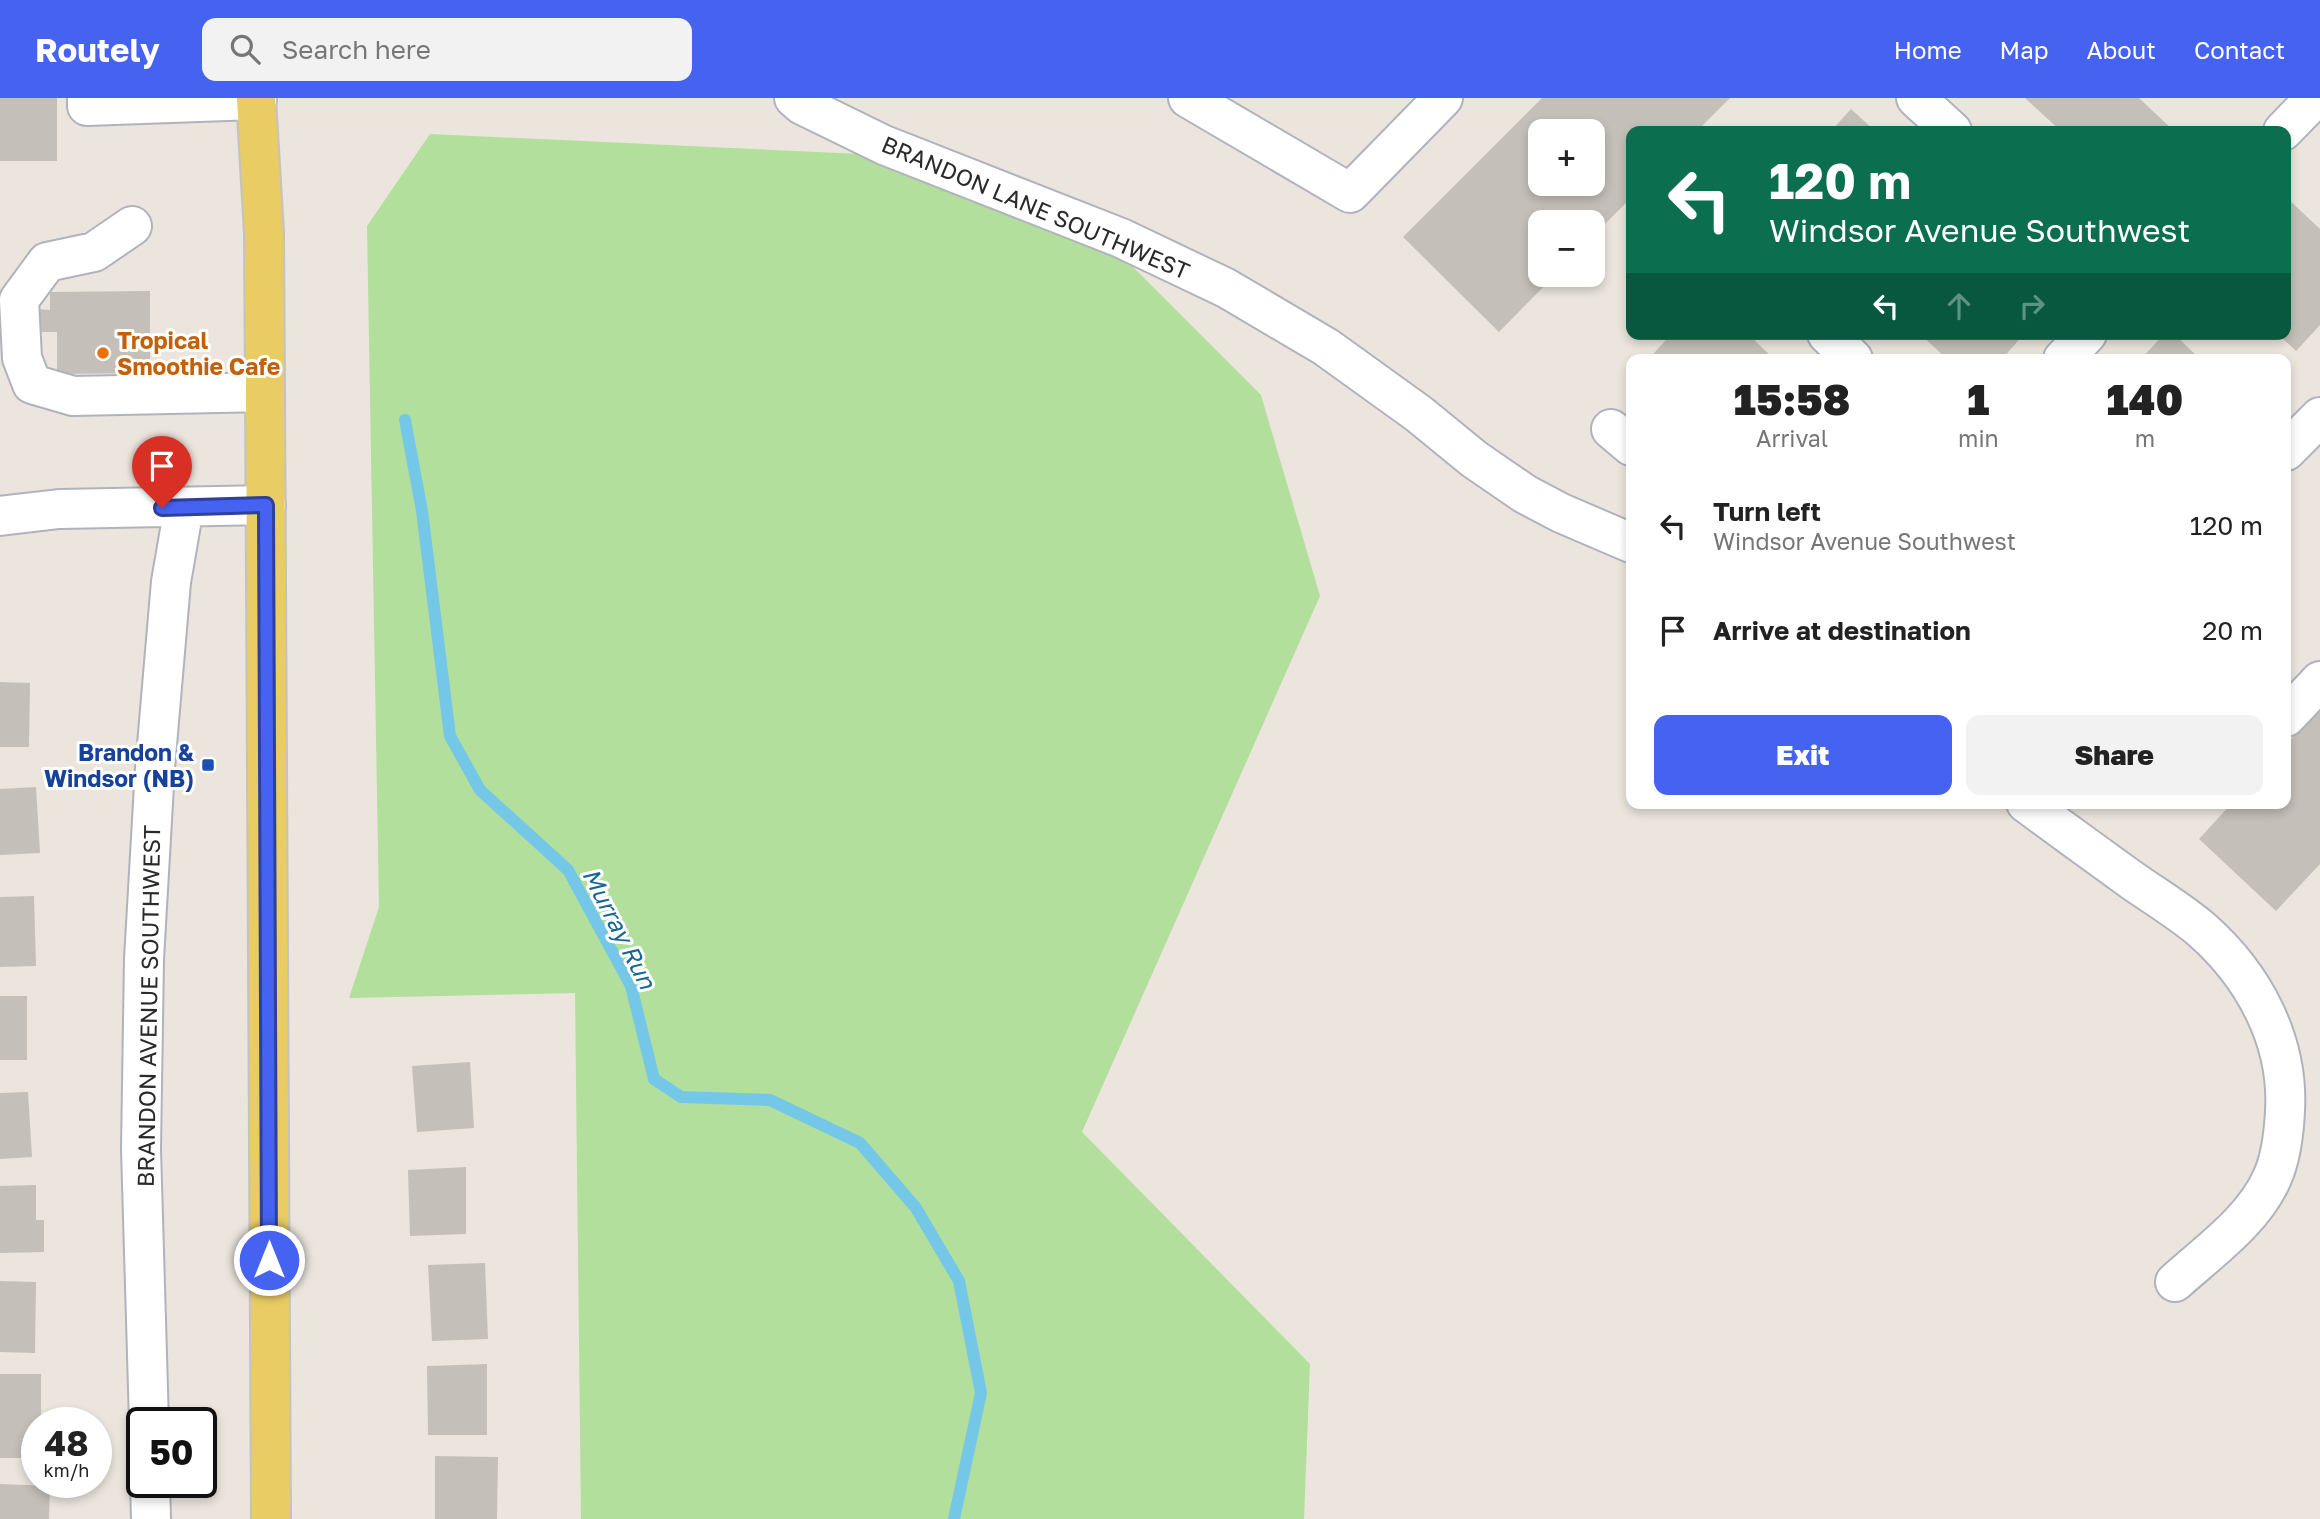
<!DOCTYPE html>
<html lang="en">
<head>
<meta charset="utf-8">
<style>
	:root { --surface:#fff; --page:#f2f2f2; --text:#222; --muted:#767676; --accent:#4562f0 }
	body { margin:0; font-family:"Golos Text",sans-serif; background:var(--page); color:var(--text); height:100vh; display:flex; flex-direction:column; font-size:26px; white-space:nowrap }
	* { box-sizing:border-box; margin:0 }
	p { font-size:23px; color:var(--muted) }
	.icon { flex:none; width:38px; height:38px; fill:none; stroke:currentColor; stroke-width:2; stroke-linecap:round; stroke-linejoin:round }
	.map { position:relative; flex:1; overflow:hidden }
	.side { position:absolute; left:1626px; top:256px; width:665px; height:455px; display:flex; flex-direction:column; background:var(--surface); border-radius:14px; box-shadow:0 4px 10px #0003 }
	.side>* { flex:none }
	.top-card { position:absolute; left:1626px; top:28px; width:665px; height:214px; border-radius:14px; box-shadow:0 4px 10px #0003; background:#0b6e4f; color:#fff; overflow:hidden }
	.buttons { position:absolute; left:1528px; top:21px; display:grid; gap:14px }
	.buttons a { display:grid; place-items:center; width:77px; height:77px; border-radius:14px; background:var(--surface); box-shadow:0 4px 10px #0003; font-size:35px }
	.speed { position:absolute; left:21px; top:1309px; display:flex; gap:14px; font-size:35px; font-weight:700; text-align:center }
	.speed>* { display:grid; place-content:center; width:91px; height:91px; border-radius:50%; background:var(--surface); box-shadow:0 4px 10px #0003; line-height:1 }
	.speed small { font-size:18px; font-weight:400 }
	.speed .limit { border:4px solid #111; border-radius:10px; background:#fff; color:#111 }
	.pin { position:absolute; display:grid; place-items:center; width:60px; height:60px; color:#fff; margin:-72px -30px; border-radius:50% 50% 50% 0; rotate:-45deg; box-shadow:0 0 7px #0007 }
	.pin .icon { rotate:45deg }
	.me { position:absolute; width:77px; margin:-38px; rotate:0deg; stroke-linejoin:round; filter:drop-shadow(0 0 5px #0008) }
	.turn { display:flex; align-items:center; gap:24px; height:147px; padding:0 28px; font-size:32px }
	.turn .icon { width:91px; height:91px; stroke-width:2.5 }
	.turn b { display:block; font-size:49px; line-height:60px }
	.lanes { display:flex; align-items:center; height:66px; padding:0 28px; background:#0003; justify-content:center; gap:35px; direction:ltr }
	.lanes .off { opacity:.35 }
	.eta { display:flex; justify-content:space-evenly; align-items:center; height:119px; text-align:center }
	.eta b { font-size:42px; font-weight:800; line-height:49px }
	.action { display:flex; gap:14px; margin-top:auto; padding:14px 28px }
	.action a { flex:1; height:80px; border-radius:14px; background:var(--accent); color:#fff; font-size:28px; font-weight:800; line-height:80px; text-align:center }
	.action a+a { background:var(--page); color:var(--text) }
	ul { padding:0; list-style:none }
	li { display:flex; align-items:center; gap:21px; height:105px; padding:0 28px }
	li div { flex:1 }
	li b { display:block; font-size:26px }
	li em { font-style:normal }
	header { display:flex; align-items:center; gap:42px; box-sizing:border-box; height:98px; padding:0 35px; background:var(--accent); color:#fff }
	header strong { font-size:33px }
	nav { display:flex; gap:38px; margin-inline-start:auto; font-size:24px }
	.search { width:490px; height:63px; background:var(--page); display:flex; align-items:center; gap:18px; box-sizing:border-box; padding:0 24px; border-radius:14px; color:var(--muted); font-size:26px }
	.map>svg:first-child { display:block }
	.green { fill:#b2df9c }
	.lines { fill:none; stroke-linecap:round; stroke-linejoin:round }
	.stream { stroke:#75c7e8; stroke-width:12 }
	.building { fill:#c4bfb8; fill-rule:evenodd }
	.minor-casing { stroke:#b0b3bd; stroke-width:42 }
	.major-casing { stroke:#c3c3c3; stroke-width:42 }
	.minor { stroke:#fff; stroke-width:38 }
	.major { stroke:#e9cc64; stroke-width:38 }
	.route-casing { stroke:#2d409c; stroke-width:18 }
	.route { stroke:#4562f0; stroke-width:12 }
	.food-dot { fill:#e8710a; stroke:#fff; stroke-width:2.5 }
	.transit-dot { fill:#1a4fb4; stroke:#fff; stroke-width:2.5 }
	.labels { text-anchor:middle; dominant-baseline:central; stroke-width:6; stroke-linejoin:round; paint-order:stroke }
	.street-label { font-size:23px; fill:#2a2a2a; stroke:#fff }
	.food-label { font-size:23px; font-weight:bold; fill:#c56008; stroke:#fff; text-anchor:start }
	.transit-label { font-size:23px; font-weight:bold; fill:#164399; stroke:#fff; text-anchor:end }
	.water-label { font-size:24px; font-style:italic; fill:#156693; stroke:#fff }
</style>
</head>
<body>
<header>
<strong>Routely</strong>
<div class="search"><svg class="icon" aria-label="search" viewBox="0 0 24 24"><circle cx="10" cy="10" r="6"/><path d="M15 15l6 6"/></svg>Search here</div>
<nav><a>Home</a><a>Map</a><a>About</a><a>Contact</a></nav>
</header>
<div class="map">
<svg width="2320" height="1421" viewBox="0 0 2320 1421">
	<rect width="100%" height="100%" fill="#ebe5dd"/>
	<path class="green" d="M430,36L861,56L1127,163L1261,297L1320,498L1082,1034L1310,1266L1304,1421H581L575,895L349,900L379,809L367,128Z"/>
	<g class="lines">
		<path class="stream" d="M405,322L422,413L450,638L480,692L568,772L631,888L654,981L681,999L770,1002L860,1045L916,1110L959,1183L981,1295L954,1421"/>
	</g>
	<path class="building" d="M0,0H57V63H0Z
		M1542,0H1730L1697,33H1631V100L1592,139V124H1540V177H1555L1499,234L1403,139ZM1540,33H1592V86H1540Z
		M2025,0H2139L2174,33H2061Z
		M1851,11L1875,33H1831Z
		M2286,99L2320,131V227L2296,253L2278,236H2286Z
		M150,193V275L57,276V234H36V211L50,212V194Z
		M1671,236H1748L1774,261H1649Z
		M1920,236H2024L2002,261H1947Z
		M2164,236H2174L2200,261H2141Z
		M0,584L30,585L29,649H0Z
		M2320,610V766L2276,813L2199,741L2232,705H2286V647Z
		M36,689L40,755L0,757V691Z
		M34,798L36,868L0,869V799Z
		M0,898H27V962H0Z
		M470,964L474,1030L417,1034L412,968Z
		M28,994L32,1059L0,1061V995Z
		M466,1069V1136L410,1138L408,1072Z
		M36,1087V1122H44V1154L0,1155V1088Z
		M485,1165L488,1241L432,1243L428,1167Z
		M0,1183L36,1184L35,1255L0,1254Z
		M487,1266V1337H428L427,1268Z
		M0,1276H41V1325H37V1360H0Z
		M435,1358L498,1359L497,1421H435Z
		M0,1386L50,1388L49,1421H0Z"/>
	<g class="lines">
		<defs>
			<path id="minor" d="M87,0V8L257,2
				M794,0L802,7L884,47L1121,140L1226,190L1326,249L1419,316L1474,361L1525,396L1561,415L1631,445
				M1188,0L1350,95L1443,0
				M1916,0L1952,33
				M2283,33L2315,0
				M132,128L94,154L47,164L19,202L22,260L32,286L73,298L265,294
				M1827,236L1853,261
				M2063,261L2087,236
				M1611,331L1631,348
				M2286,353L2320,319
				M0,418L59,411L266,407
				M2286,619L2320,583
				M2026,705C2061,731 2097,757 2133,783C2156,799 2181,814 2202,832C2254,878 2289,943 2285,1013C2284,1034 2281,1060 2272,1080C2253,1123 2208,1154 2175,1184
				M149,1325L141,1051L144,861L155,670L171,484L184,409
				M150,1384L151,1421"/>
			<path id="major" d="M256,0L264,135L265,294L271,1421"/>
		</defs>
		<use href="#minor" class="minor-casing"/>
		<use href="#major" class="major-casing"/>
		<use href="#minor" class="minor"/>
		<use href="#major" class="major"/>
	</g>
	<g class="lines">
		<defs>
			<path id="route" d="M162,410L266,407L269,1162"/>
		</defs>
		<use href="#route" class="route-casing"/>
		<use href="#route" class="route"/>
	</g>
	<circle class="food-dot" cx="103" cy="255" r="7"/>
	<rect class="transit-dot" x="201" y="660" width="14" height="14" rx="3.5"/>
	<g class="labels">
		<g class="street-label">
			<text transform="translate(1036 109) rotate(23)">BRANDON LANE SOUTHWEST</text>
			<text transform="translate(148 908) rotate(-89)">BRANDON AVENUE SOUTHWEST</text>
		</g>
		<g class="food-label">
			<text x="117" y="242">Tropical<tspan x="117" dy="26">Smoothie Cafe</tspan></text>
		</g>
		<g class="transit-label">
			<text x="194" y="654">Brandon &amp;<tspan x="194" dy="26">Windsor (NB)</tspan></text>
		</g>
		<g class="water-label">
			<text transform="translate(620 830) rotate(63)">Murray Run</text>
		</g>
	</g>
</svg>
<div class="buttons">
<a>+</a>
<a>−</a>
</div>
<div class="speed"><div>48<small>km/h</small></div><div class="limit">50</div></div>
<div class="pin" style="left:162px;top:410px;background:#d93025"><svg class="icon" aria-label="arrive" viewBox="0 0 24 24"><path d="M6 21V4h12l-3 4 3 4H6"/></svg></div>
<svg class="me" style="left:269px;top:1162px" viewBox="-20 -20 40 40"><circle r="17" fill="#4562f0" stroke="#fff" stroke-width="3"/><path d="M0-11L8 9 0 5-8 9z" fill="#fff"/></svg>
<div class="top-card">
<div class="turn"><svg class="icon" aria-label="left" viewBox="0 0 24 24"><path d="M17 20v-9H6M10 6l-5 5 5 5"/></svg><div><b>120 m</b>Windsor Avenue Southwest</div></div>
<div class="lanes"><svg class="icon" aria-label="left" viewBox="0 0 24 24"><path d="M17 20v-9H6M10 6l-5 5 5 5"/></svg><svg class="icon off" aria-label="ahead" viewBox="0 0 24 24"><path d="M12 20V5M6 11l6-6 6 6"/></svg><svg class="icon off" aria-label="right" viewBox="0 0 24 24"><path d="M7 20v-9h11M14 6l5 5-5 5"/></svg></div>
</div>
<section class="side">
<div class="eta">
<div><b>15:58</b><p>Arrival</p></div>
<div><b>1</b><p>min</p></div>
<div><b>140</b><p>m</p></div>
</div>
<ul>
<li><svg class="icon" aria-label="left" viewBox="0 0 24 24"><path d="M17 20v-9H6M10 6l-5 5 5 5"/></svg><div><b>Turn left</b><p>Windsor Avenue Southwest</p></div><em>120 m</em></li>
<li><svg class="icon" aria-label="arrive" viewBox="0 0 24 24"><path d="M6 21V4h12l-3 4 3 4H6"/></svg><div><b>Arrive at destination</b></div><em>20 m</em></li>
</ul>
<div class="action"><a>Exit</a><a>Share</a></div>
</section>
</div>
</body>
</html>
